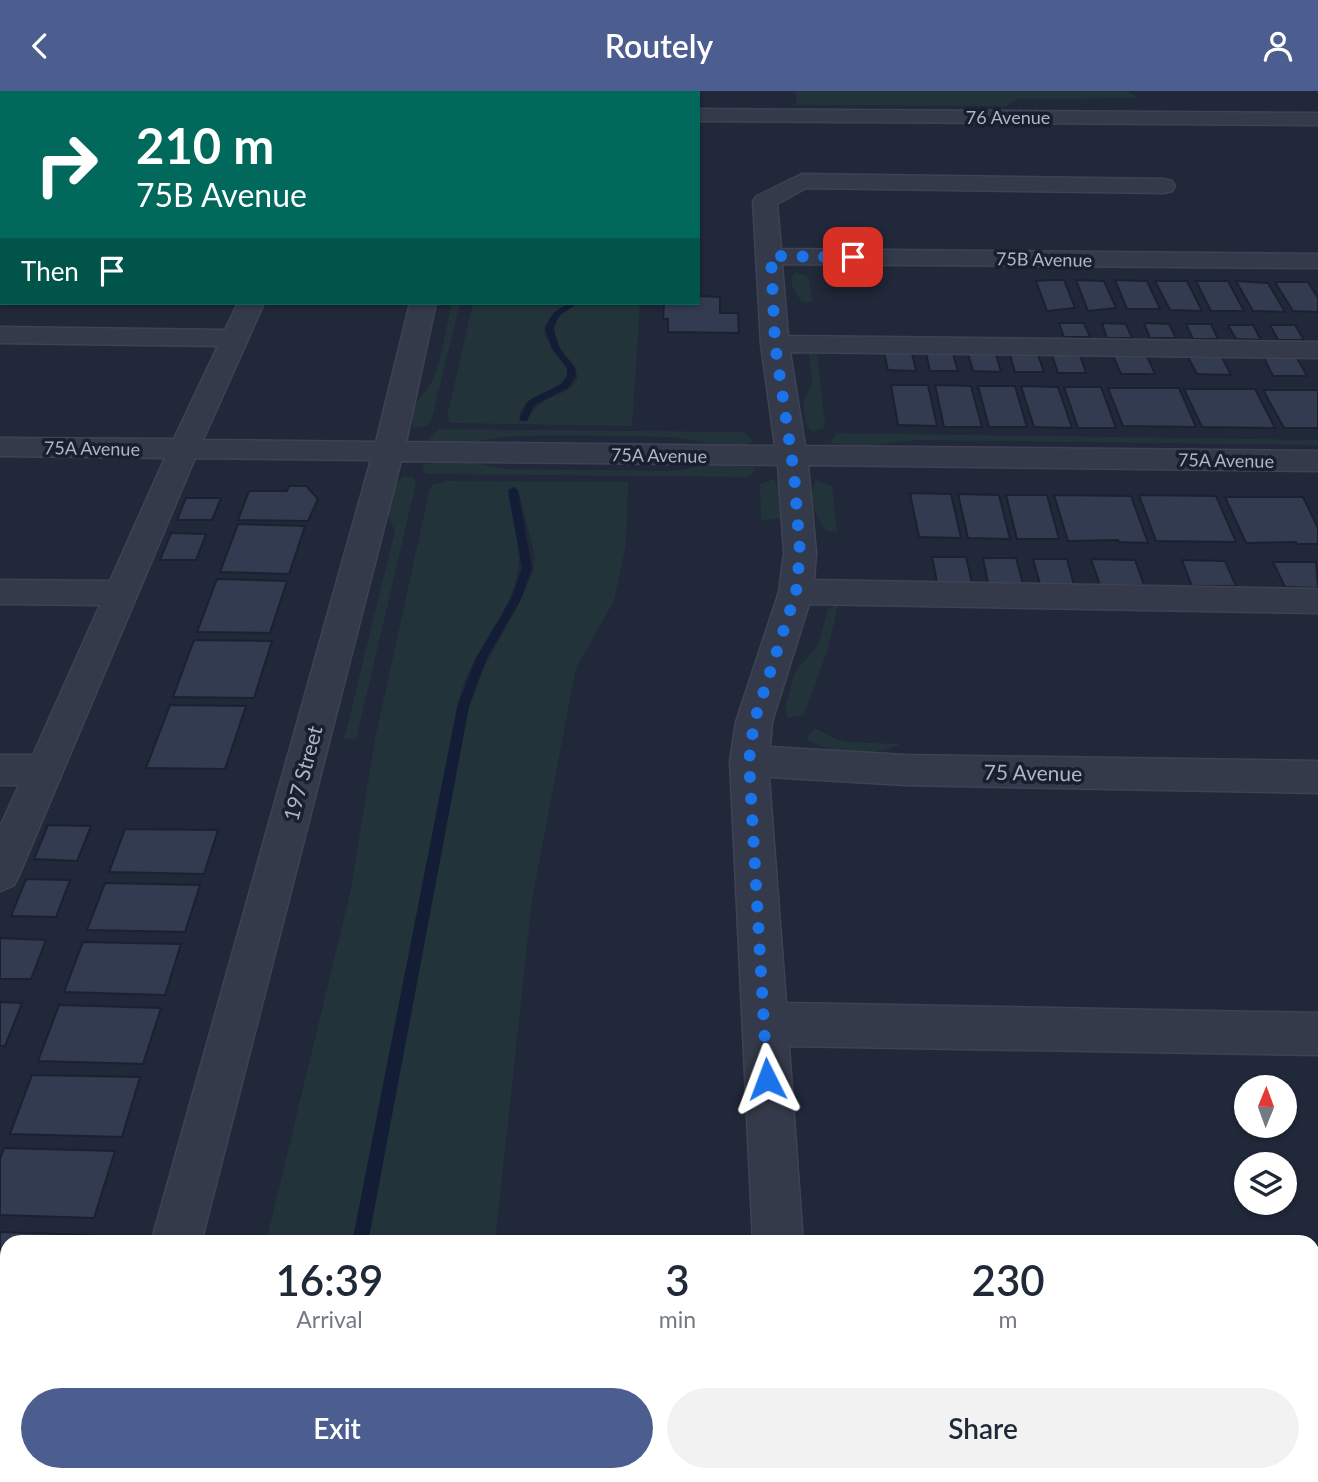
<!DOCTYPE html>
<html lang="en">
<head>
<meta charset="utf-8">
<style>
	:root { --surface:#fff; --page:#f2f2f3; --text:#1f2937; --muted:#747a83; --accent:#4b5e8f }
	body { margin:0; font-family:Lato,sans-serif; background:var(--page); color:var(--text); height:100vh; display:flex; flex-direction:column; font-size:26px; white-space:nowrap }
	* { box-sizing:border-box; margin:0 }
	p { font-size:23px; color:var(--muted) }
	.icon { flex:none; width:38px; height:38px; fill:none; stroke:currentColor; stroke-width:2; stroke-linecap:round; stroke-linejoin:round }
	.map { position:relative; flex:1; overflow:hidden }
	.sheet { position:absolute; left:0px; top:1144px; width:1320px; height:247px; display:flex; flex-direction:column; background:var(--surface); border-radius:21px 21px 0 0; box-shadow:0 2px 5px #0004 }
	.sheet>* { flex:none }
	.hud { position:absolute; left:0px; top:0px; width:700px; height:214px; box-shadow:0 2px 5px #0004; background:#00695c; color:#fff; overflow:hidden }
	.needle { width:46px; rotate:1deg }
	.fabs { position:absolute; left:1234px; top:984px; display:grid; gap:14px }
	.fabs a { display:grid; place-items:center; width:63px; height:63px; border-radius:50%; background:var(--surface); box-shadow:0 2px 5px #0004; font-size:35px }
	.pin { position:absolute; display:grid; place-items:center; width:60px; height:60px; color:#fff; margin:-30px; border-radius:14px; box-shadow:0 4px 10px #0006 }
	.me { position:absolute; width:77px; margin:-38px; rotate:357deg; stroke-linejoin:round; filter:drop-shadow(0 0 5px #0008) }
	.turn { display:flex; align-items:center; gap:24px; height:147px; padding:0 21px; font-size:32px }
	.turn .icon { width:91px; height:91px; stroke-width:2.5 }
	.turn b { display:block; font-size:49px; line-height:60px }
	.then { display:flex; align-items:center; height:66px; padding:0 21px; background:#0003; gap:14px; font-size:26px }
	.eta { display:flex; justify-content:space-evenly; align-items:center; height:119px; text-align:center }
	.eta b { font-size:42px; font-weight:600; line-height:49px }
	.primary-button { display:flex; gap:14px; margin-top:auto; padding:14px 21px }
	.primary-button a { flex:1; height:80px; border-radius:42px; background:var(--accent); color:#fff; font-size:28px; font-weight:600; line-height:80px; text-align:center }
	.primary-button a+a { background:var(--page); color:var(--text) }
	header { display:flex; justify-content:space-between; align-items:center; height:91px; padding:0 21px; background:var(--accent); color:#fff; font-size:32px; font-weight:600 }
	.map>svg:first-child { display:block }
	.green { fill:#22343a; fill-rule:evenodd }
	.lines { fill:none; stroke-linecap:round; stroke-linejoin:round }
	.stream { fill:#141d36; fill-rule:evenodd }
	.building { fill:#323b50; stroke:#1b2130; stroke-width:2 }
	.minor-casing { stroke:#3d4353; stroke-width:3 }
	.minor { fill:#343a49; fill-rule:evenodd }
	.route { stroke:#1a73e8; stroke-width:12; stroke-dasharray:0 21.6 }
	.labels { text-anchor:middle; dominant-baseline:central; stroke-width:7; stroke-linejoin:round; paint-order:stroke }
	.far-street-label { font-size:18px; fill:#afb4c6; stroke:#191f2e }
	.street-label { font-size:21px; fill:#afb4c6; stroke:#191f2e }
</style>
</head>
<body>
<header><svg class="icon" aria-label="back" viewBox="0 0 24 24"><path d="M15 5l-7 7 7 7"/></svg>Routely<svg class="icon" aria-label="person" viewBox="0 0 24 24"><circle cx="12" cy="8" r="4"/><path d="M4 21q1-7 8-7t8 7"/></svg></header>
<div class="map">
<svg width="1318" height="1391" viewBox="0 0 1318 1391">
	<rect width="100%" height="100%" fill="#202839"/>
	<path class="green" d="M795,0H1128L1138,7L1019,8L1006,15L797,14Z
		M795,181L809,186L812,211H802C795,200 787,194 795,181Z
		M452,212H460L432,327L428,334L414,337C407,311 426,306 433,288C443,264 446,236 452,212Z
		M473,212H570C558,220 545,226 544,243L566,277L568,286C555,303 524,301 519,325L529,326C542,303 563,308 577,290C580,275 568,269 561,258C547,239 558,218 580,212C594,208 624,212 640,212L632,335L450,332L447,326Z
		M817,260L825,333L824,337L812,341L806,333L803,312L812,293L809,262Z
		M439,338L744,341L754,351C723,361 694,346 663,346C615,345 566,344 518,345C487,346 461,359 428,348Z
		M837,342L1318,349V354L920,349C887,350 864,361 830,351Z
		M437,371L476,372L505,378L676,380L708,373H740L756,377L750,385L744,386L426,383L422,374Z
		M403,385L413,386L416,392L356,649L344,648L395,440C393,435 389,428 388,423C387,412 395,392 403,385Z
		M773,388L779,397L781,427L761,430L760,393Z
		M816,389L832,395L837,441L826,440C815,425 806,406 816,389Z
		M447,390L628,391V394L626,454L614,510L576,577L532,809L495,1151H266L351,798L375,648L429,401L432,394ZM519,402L535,465L533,481L518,515L480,583L468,617L458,615C465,565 511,528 518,478C522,453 511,427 508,403Z
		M838,514L828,558L804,624L787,627L786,614L795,581L819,553L828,517Z
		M815,637L836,648L846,651L901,653C873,666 833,664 806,648Z
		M210,1384H536L640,1391H209Z"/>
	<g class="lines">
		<path class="stream" d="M0,55H2V59H0Z
			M569,212H578L559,225L553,237L560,258L575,277L576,285L568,297L534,314L527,330H521L519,328L528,310L561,293L567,285V277L552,258L545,237L553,222Z
			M513,396L518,399L532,477L521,508L487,567L469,616L368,1152H352L457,616L476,567L511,508L522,477L508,399Z
			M306,1384H324L323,1391H305Z"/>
	</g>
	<path class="building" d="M1051,189H1064L1075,217L1047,220L1036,190Z
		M1076,189L1104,190L1116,217L1088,220Z
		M1115,189L1147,190L1160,218H1127Z
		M1155,190H1187L1202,220L1170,219Z
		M1196,190H1228L1244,220H1211Z
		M1236,190L1268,192L1285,221L1253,220Z
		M1275,191H1308L1318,207V221L1293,220Z
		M698,205L720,206V222H738L739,242L668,241V228H663L664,212H698Z
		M1059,232H1084L1090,246H1064Z
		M1102,232L1126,233L1132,247H1107Z
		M1144,232L1169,233L1176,247H1150Z
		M1186,233H1211L1218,248H1193Z
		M1228,234H1253L1261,249L1236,248Z
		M1270,234H1295L1304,249H1278Z
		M884,262H912L916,280L888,279Z
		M926,262L953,263L958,280H930Z
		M968,263H996L1001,281L973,280Z
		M1010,264H1038L1044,281H1015Z
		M1052,264H1080L1086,282H1058Z
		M1113,265H1147L1155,283H1121Z
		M1188,266H1222L1231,284L1197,283Z
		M1264,267H1297L1307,285H1273Z
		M891,294H928L937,335L898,334Z
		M935,294L971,295L982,336H944Z
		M978,295H1015L1027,336H989Z
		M1021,295L1058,296L1072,337L1034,336Z
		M1064,296H1101L1116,337H1078Z
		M1108,297H1179L1196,336L1123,335Z
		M1184,298H1255L1275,337L1202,336Z
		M1263,299H1318V337H1284Z
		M289,395H306L318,408L308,430L238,429L249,400H287Z
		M910,402L951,403L961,447L919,446Z
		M958,403L999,404L1010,448L968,447Z
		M1006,404H1047L1059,448H1017Z
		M1054,404L1131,405L1148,452L1119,451L1118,449L1068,450Z
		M1139,404L1216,405L1236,451L1156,450Z
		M1225,406H1303L1318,437V453H1297L1296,451L1246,452Z
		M186,407H221L212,429H177Z
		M238,433L305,435L289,483L220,481Z
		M171,442L206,443L196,469H160Z
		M932,466H966L972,492L937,491Z
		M983,467H1016L1023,493L988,492Z
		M1033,468H1067L1074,494L1040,493Z
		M1091,468L1135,469L1144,494H1100Z
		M1182,469L1225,470L1236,495H1192Z
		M1273,471H1316L1318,497L1285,496Z
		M217,488L287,490L270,542L197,541Z
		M194,549L272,550L254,607L173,606Z
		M170,614L246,615L225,678L146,677Z
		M48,734L91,735L77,770L34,768Z
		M125,738L218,739L204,783L109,781Z
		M26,788L70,789L56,826L11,825Z
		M105,792L200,794L185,841L87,839Z
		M0,847L46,849L31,888H0Z
		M83,851L181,853L165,904L64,901Z
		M0,911L22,912L5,955H0Z
		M59,914L161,917L143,973L38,970Z
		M32,984L140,986L122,1046L10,1043Z
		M4,1057L115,1060L94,1127L0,1124V1068Z
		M0,1141L90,1144L87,1152H7V1268L0,1267Z
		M0,1283H7V1384H11L8,1391H0Z"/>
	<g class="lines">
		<defs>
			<path id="minor" d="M377,0H397V2H377Z
				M518,0H538V2H518Z
				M0,12H2V24H0Z
				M698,18L1318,22V34L698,30Z
				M802,83L1164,88L1172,90L1175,95L1172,100L1164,102L806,97L777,113L781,158L1318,163V177L782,173L788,245L1318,251V267L790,261L805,355L1318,360V380L808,374L816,462L814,489L1318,498V522L809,513L772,631L770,656L905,664L1318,670V702L905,694L769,686L786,912L1318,922V964L789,955L803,1152H753L730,670L736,631L779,501L784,462L778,374L401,370L201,1152H151L371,369L195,367L20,782L14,794L0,800V736L19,694H0V664H33L100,514L0,513V489L110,490L165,367L0,365V347L174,348L218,255L0,252V236L225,239L238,212H264L203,349L376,351L410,212H436L406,351L775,355L761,253L753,110L757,105Z
				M0,149H2V163H0Z
				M1312,1342H1318V1391H1295L1290,1384H1312Z
				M85,1384H141L140,1391H84Z"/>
		</defs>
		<use href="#minor" class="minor-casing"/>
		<use href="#minor" class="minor"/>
	</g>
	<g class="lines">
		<path class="route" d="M767,988L749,670L754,631L796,501L800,462L794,382L775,253L771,165L853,166"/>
	</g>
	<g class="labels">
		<g class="far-street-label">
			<text x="1008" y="26">76 Avenue</text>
			<text transform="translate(1044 168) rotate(1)">75B Avenue</text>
			<text transform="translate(92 357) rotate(1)">75A Avenue</text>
			<text transform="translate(659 364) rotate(1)">75A Avenue</text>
			<text transform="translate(1226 369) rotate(1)">75A Avenue</text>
		</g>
		<g class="street-label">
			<text transform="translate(1033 681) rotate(1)">75 Avenue</text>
			<text transform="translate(302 682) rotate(-75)">197 Street</text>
		</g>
	</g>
</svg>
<div class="fabs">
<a><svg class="needle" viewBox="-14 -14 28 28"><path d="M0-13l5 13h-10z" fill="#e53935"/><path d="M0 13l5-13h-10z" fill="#747a83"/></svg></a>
<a><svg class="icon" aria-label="layers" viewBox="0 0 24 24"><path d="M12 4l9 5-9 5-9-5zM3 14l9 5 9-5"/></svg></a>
</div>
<div class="pin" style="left:853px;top:166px;background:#d93025"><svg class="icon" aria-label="arrive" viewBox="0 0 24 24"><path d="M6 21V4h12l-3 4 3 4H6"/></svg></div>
<svg class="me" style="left:767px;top:988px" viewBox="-20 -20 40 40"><path d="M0-17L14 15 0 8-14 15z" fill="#1a73e8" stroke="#fff" stroke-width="4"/></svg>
<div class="hud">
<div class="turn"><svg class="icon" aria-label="right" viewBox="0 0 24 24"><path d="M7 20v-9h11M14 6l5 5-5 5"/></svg><div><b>210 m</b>75B Avenue</div></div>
<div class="then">Then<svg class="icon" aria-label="arrive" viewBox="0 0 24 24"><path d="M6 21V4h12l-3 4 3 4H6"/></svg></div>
</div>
<section class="sheet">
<div class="eta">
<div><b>16:39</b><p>Arrival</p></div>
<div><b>3</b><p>min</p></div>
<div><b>230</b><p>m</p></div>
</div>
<div class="primary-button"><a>Exit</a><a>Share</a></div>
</section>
</div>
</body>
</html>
